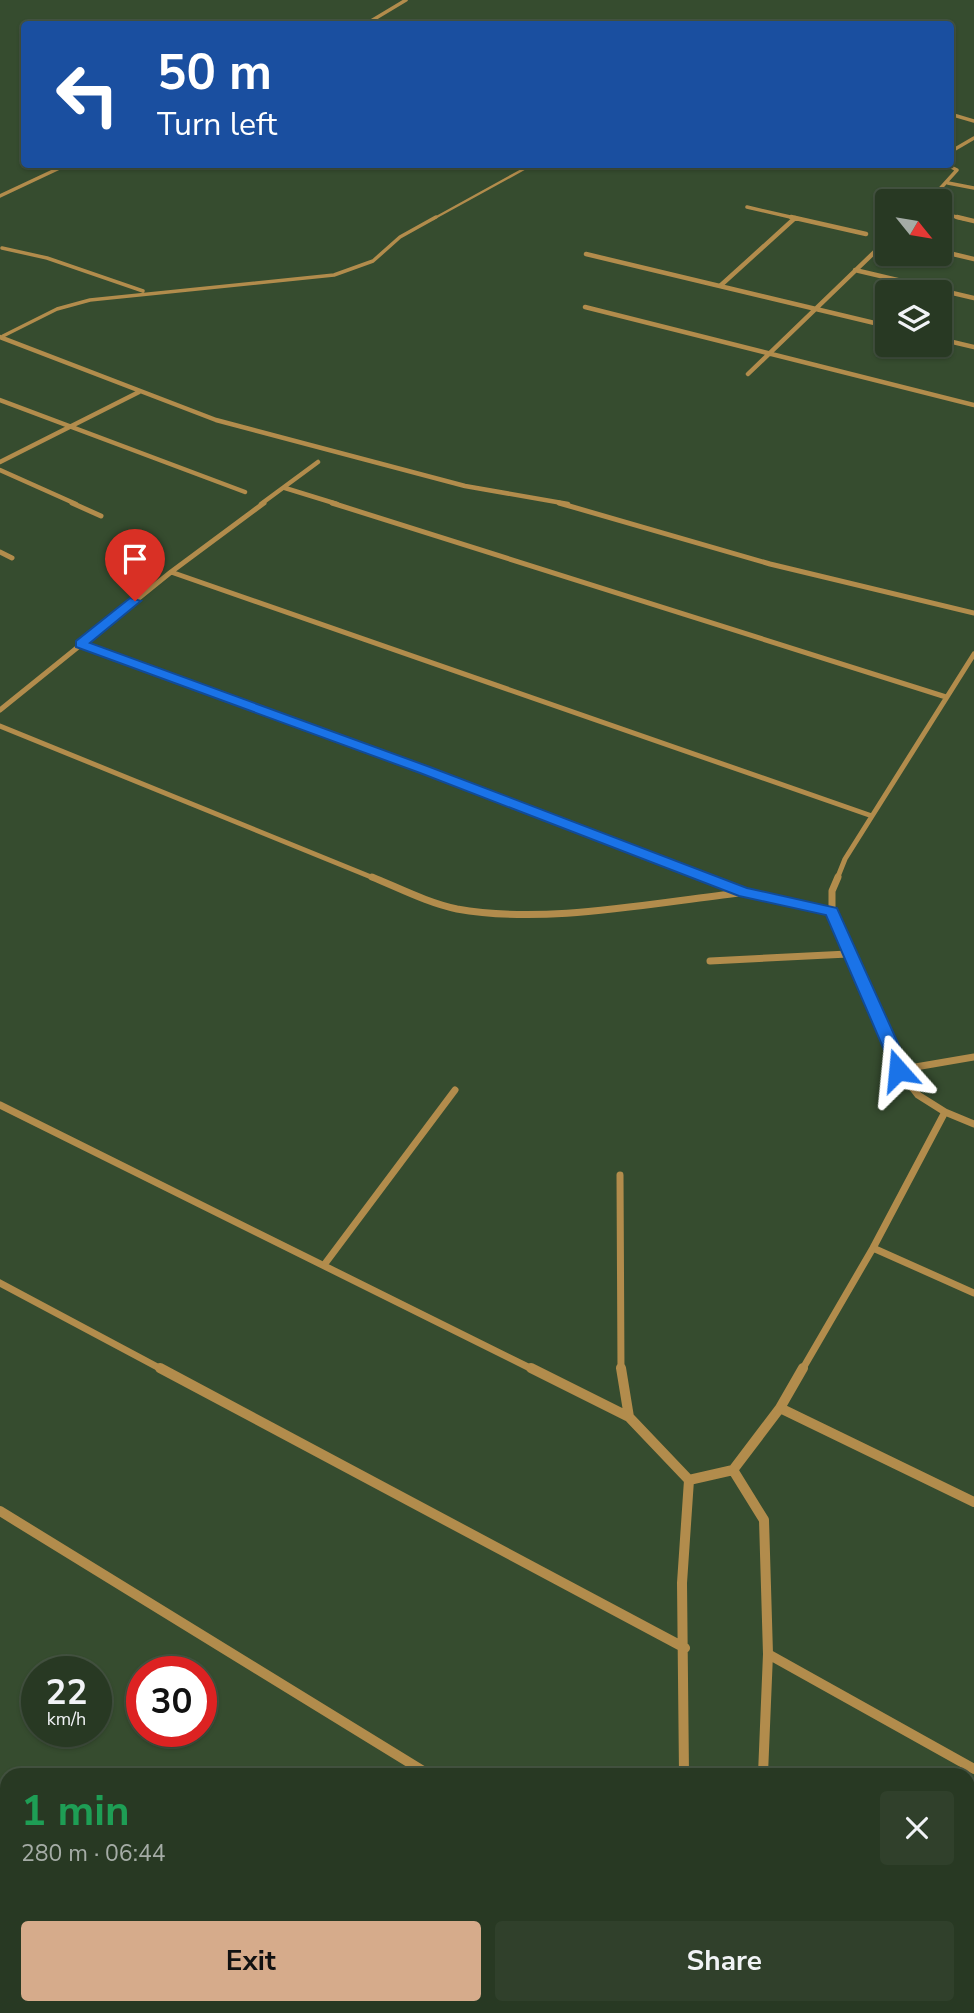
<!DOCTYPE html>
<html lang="en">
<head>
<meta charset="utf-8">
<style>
	:root { --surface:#283923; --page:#30402b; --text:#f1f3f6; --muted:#a5aca6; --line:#445341; --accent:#d6ab8b }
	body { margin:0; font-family:"Nunito Sans",sans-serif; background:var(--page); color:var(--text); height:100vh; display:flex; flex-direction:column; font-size:26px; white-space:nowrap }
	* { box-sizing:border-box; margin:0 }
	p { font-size:23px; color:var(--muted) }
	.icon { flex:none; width:38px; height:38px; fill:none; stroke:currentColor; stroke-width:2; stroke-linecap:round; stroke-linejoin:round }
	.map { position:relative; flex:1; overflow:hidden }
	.panel { position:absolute; left:0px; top:1768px; width:975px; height:247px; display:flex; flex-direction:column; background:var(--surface); border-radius:21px 21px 0 0; box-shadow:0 2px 5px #0004,0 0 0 2px var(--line) }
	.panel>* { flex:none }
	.banner { position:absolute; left:21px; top:21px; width:933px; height:147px; border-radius:7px; box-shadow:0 2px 5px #0004,0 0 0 2px var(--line); background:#1a4fa0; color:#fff; overflow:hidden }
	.needle { width:46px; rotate:120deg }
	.fabs { position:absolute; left:875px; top:189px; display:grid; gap:14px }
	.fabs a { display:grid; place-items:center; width:77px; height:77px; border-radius:7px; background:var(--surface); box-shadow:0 2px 5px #0004,0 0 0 2px var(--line); font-size:35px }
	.speed { position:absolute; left:21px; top:1656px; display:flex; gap:14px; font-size:35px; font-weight:700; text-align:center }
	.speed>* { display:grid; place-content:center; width:91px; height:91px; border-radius:50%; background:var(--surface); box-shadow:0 2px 5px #0004,0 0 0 2px var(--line); line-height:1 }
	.speed small { font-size:18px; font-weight:400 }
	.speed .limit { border:10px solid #d22; background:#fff; color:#111 }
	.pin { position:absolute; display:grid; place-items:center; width:60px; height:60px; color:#fff; margin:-72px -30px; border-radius:50% 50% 50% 0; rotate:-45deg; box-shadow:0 0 7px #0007 }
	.pin .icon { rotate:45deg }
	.me { position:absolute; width:77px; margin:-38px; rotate:342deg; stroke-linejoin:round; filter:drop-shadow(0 0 5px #0008) }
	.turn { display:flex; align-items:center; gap:24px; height:147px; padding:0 21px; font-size:32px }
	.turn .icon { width:91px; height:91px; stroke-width:2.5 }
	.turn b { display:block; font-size:49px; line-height:60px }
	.round { display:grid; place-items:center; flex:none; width:74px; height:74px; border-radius:7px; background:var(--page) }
	.summary { display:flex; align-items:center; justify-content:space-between; height:119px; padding:0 21px }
	h1 { font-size:42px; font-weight:700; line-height:52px; color:#1e9e55 }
	.action { display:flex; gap:14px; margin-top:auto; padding:14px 21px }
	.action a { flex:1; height:80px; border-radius:7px; background:var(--accent); color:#111; font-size:28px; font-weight:700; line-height:80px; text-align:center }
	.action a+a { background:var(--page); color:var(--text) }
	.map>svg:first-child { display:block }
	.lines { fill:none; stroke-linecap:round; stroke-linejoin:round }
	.lane-far1 { stroke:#b28c4c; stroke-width:2.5 }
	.lane { stroke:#b28c4c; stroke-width:3.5 }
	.street-far4 { stroke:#b28c4c; stroke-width:3.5 }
	.street-far3 { stroke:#b28c4c; stroke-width:4.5 }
	.street-far2 { stroke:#b28c4c; stroke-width:5 }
	.street-far1 { stroke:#b28c4c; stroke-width:7 }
	.street { stroke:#b28c4c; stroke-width:10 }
	.route { fill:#1a73e8; stroke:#114b97; stroke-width:2 }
</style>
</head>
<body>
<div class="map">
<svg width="974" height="2013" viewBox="0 0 974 2013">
	<rect width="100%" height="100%" fill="#364c2f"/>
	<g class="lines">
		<path class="lane-far1" d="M433,219L533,164"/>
		<path class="lane" d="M2,248L47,258L143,291
			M3,336L57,309L90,300L334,275L373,261L400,237L436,217"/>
		<path class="street-far4" d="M366,24L406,0
			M950,114L974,121
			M950,152L974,138
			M948,183L974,188
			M0,196L68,164
			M929,201L957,170L945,164
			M747,207L799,219
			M940,213L965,219"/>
		<path class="street-far3" d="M791,217L866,234
			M957,217L974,221
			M940,251L974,259
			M586,254L887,326
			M855,270L974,298
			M720,286L795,218
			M585,307L974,405
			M0,337L216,420L465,486L568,504
			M940,339L974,347
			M748,374L887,240
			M0,400L245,492
			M0,462L139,392
			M0,470L76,504
			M285,488L337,504
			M261,504L318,462"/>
		<path class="street-far2" d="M72,503L101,516
			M332,503L946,697
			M559,503L770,564L974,613
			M0,552L12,558
			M171,572L872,816
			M81,644L425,770L708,879
			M0,710L171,572L264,503
			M0,726L376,879
			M837,879L845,859L974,654"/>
		<path class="street-far1" d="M372,877C399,888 428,903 457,909C545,925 651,903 740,893
			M703,877L744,893L832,911
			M710,961L848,954
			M898,1070L974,1057
			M0,1105L534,1370
			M945,1112L974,1124
			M620,1175L621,1370
			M873,1248L974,1293
			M324,1265L455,1090
			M0,1283L163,1370
			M802,1370L873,1248L945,1112L918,1095L901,1073L832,911V891L838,877"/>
		<path class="street" d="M160,1368L685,1648
			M531,1368L629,1417
			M621,1368L629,1417L689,1480
			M780,1408L974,1502
			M733,1470L764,1520L768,1654L763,1774
			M0,1511L428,1774
			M768,1654L974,1769
			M684,1774L682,1583L689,1480L733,1470L780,1408L803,1368
			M0,1850L7,1855
			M220,2007L228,2013
			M857,2007L866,2013
			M636,2013L638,2007
			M735,2013L736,2007"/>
	</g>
	<path class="route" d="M130,598L141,601L90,643L430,767L747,888L837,908L902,1052L906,1070L904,1074L898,1076L890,1070L885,1052L826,915L739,896L420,773L76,647V641Z"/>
</svg>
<div class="fabs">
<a><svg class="needle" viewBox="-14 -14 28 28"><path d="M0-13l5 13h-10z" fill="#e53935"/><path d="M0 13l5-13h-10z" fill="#a5aca6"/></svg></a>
<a><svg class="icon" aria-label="layers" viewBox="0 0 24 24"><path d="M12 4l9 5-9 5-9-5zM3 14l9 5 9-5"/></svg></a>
</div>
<div class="speed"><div>22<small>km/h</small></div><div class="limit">30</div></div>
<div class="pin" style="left:135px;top:601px;background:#d93025"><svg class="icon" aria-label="arrive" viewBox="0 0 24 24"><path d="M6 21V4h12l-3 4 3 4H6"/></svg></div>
<svg class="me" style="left:898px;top:1070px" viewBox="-20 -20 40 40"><path d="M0-17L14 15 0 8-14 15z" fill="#1a73e8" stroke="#fff" stroke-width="4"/></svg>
<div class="banner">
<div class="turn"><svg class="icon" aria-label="left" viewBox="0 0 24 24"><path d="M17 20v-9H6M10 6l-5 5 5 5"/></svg><div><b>50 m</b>Turn left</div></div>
</div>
<section class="panel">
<div class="summary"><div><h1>1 min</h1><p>280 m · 06:44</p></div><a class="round"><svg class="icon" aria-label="close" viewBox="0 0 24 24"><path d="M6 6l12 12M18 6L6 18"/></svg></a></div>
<div class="action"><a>Exit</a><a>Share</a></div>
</section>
</div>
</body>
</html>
